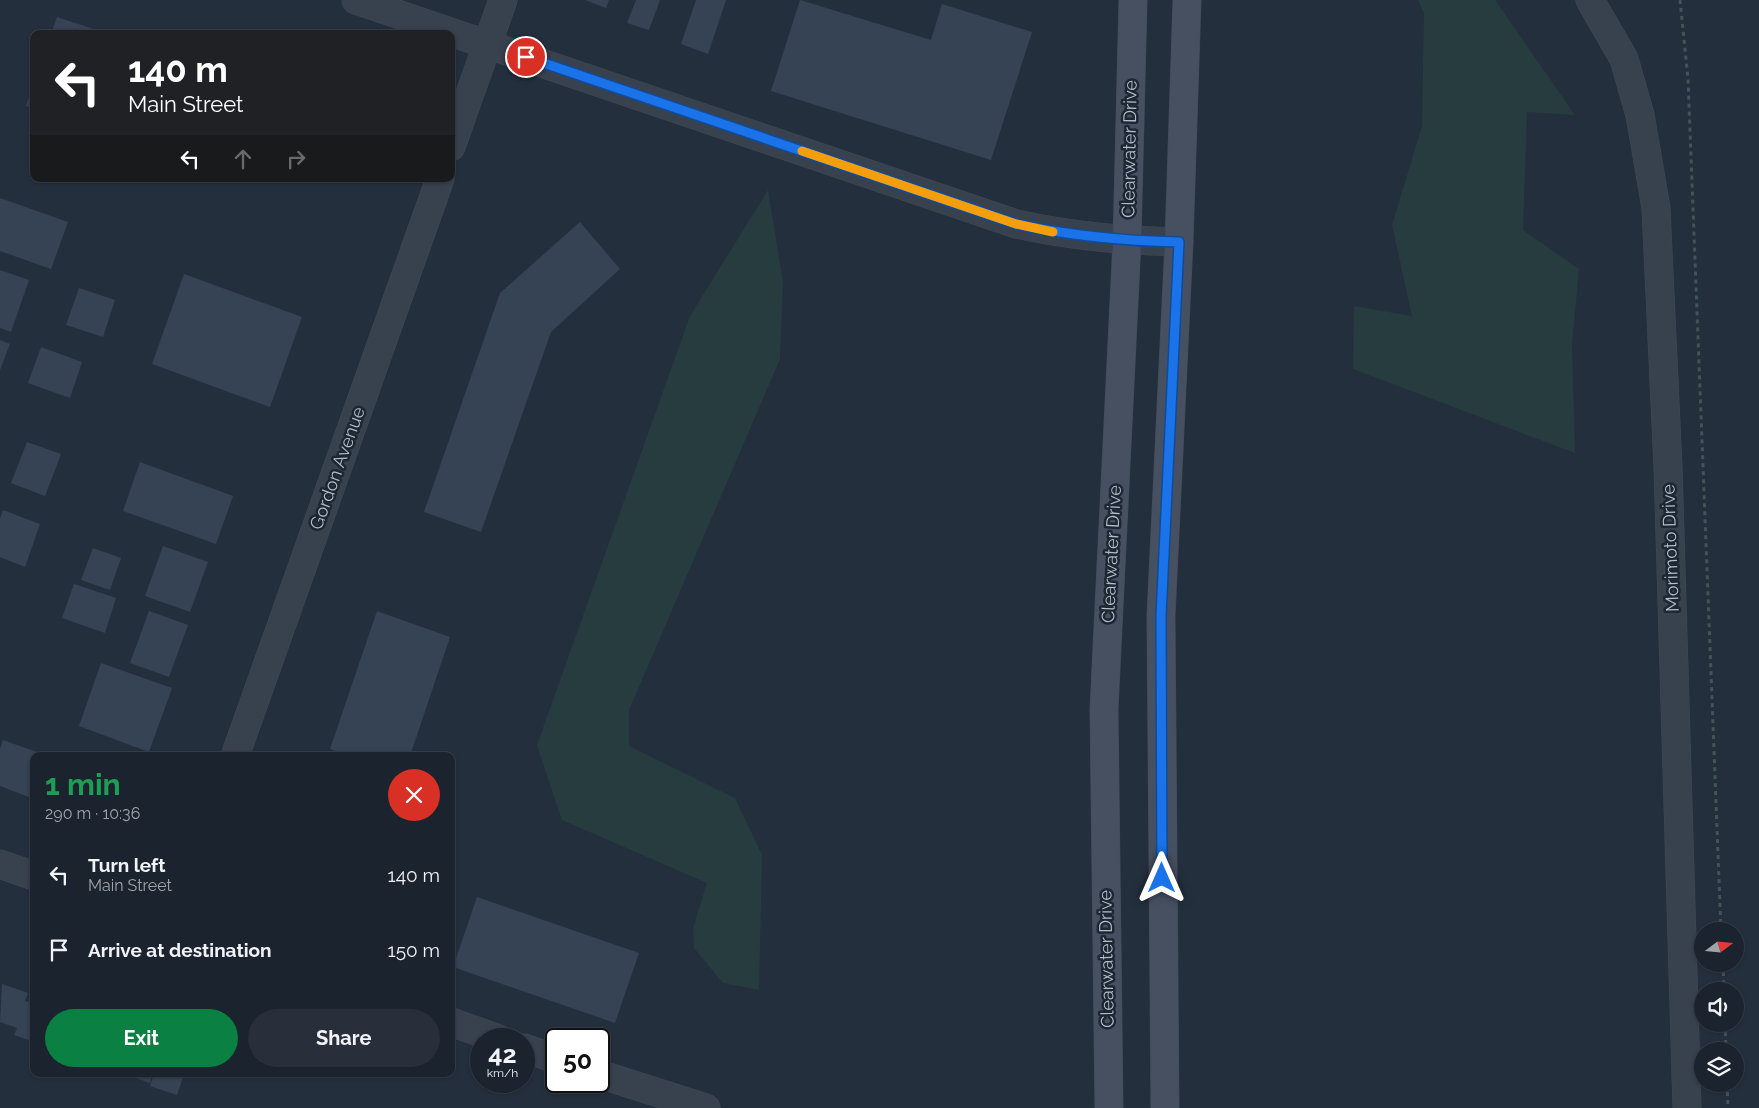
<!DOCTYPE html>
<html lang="en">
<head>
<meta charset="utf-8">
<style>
	:root { --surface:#1b232e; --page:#282f3a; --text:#f1f3f6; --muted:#a0a4aa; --line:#39404a; --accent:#0b8043 }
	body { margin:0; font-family:Raleway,sans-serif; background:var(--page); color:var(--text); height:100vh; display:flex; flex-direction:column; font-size:19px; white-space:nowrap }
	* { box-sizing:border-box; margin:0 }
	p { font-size:16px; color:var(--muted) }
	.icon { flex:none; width:28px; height:28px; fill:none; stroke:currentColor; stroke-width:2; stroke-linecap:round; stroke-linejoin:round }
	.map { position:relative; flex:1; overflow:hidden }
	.sheet { position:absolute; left:30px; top:752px; width:425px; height:325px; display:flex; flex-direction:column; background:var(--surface); border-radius:10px; box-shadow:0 1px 4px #0004,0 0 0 1px var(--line) }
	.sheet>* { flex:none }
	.banner { position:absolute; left:30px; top:30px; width:425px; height:152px; border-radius:10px; box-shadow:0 1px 4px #0004,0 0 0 1px var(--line); background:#202124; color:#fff; overflow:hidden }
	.needle { width:32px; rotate:74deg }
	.buttons { position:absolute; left:1694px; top:922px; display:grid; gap:10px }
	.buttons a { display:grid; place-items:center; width:50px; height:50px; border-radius:50%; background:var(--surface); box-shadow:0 1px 4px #0004,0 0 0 1px var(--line); font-size:25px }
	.speed { position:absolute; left:470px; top:1028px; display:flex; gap:10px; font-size:25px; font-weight:700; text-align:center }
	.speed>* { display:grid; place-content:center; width:65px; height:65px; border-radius:50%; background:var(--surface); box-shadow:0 1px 4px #0004,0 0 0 1px var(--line); line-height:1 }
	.speed small { font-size:12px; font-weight:400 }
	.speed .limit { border:2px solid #111; border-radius:8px; background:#fff; color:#111 }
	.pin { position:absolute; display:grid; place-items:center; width:42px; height:42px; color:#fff; margin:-21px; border:2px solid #fff; border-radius:50%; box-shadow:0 1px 5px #0007 }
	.me { position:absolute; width:55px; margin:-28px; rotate:0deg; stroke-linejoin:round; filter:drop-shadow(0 0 4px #0008) }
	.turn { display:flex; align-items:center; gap:18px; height:105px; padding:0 15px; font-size:22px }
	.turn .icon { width:65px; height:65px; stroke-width:2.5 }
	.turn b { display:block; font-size:35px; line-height:42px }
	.lanes { display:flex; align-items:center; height:48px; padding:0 15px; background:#0003; justify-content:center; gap:25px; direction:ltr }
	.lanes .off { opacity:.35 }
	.round { display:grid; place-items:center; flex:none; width:52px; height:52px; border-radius:26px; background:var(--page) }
	.headline { display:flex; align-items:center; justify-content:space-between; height:85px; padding:0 15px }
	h1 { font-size:30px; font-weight:700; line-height:38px; color:#1e9e55 }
	.button { display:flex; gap:10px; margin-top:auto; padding:10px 15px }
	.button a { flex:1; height:58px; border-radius:30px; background:var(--accent); color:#fff; font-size:20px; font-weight:700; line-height:58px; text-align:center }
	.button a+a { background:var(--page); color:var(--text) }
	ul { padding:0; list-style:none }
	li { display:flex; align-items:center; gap:15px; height:75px; padding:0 15px }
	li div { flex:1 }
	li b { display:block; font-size:19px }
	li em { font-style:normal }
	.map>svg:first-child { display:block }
	.green { fill:#263c3f }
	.building { fill:#364354 }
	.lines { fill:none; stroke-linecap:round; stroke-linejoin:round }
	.minor-casing { stroke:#414a57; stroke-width:29 }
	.tertiary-casing { stroke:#414a57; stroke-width:29 }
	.secondary-casing { stroke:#414a57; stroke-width:29 }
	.path { stroke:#3f5557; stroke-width:3; stroke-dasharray:4 4; stroke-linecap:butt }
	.minor { stroke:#38414e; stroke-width:28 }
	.tertiary { stroke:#38414e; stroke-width:28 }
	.secondary { stroke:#465061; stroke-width:28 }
	.route-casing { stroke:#114b97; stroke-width:12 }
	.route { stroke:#1a73e8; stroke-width:9 }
	.slow { stroke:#f59e0b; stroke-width:9 }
	.labels { text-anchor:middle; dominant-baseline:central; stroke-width:5; stroke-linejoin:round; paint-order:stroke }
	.street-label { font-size:18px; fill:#b4bcc9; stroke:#1d2633 }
</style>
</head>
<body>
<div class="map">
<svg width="1759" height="1108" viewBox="0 0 1759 1108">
	<rect width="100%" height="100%" fill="#242f3e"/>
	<path class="green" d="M1418,0H1495L1575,115L1527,112L1523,230L1579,269L1572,345L1575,453L1353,369L1354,306L1412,316L1392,225L1422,126L1424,13Z
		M768,190L783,282L780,359L629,710V746L735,798L762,855L759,990L723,983L694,948L693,928L707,883L562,820L537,745L690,316Z"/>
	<path class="building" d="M585,0H609L606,8Z
		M636,0H660L649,30L627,23Z
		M696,0H726L708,54L681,44Z
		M800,0L931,40L942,4L1032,32L991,160L771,91Z
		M57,17L106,33V34H51Z
		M33,85H34V108L26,106Z
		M0,198L68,222L51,269L0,251Z
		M580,222L620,269L551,332L481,532L424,512L500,293Z
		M0,270L29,280L11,332L0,328Z
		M184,274L302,317L270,407L152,364Z
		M79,288L115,300L103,337L66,325Z
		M0,340L10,344L0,370Z
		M41,347L82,362L70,398L28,383Z
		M27,442L61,454L45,496L11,483Z
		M140,462L233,496L216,544L123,511Z
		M3,510L40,524L25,567L0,557V518Z
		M163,546L208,562L190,612L145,596Z
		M93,548L121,558L110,590L81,580Z
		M74,584L116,598L105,633L62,618Z
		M149,611L188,625L169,677L130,663Z
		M377,611L450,637L410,756H350L330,749Z
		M101,663L172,688L149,752L79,726Z
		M3,740L48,756H34V799L0,786V749Z
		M477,897L639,953L615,1023L453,967Z
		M2,984L28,993L25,1001L34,1004V1042L14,1035L17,1028L0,1022Z
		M125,1074H152L150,1083Z
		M154,1074H184L177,1095L150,1086Z"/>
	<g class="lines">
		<defs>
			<path id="minor" d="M356,0L1016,224C1071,236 1124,241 1179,242
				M1590,0L1624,59L1640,115L1656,208L1668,467L1687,1108
				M451,147L503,0
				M235,756L440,179"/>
			<path id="tertiary" d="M0,864L34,876
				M451,1022L499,1039
				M524,1048L556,1059
				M599,1074L706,1108"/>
			<path id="secondary" d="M1109,1108L1104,709L1127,241L1133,0
				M1165,1108L1161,616L1179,242L1187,0"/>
		</defs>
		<use href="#minor" class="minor-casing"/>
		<use href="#tertiary" class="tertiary-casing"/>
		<use href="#secondary" class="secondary-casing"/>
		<path class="path" d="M1680,0L1688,79L1721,931
			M1723,964L1724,991
			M1725,1024L1726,1051
			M1727,1084L1728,1108"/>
		<use href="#minor" class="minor"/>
		<use href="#tertiary" class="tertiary"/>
		<use href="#secondary" class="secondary"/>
	</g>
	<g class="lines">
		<defs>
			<path id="route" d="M526,57L1016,224C1071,236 1124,241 1179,242L1161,616L1162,878"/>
		</defs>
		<use href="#route" class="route-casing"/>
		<use href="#route" class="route"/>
		<path class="slow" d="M802,151L1016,224L1053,232"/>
	</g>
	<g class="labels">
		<g class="street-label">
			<text transform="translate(1129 149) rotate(-89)">Clearwater Drive</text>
			<text transform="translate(337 468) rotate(-70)">Gordon Avenue</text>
			<text transform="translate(1670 548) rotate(-92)">Morimoto Drive</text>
			<text transform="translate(1111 554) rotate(-87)">Clearwater Drive</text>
			<text transform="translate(1106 959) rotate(-91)">Clearwater Drive</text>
		</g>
	</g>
</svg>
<div class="buttons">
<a><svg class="needle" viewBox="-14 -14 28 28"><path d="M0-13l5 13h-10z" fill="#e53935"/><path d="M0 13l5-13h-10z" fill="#a0a4aa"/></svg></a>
<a><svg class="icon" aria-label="sound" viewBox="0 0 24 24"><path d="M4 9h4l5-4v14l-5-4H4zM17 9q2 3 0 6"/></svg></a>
<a><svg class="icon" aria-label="layers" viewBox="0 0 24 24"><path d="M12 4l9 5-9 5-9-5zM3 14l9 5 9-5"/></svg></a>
</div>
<div class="speed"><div>42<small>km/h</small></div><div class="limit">50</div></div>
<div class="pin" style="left:526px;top:57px;background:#d93025"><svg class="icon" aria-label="arrive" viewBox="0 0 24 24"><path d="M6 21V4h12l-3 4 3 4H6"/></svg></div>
<svg class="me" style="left:1162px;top:878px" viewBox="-20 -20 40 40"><path d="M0-17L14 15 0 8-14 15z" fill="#1a73e8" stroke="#fff" stroke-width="4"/></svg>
<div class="banner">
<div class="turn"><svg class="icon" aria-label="left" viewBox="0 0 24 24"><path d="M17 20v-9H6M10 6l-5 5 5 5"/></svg><div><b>140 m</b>Main Street</div></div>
<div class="lanes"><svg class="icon" aria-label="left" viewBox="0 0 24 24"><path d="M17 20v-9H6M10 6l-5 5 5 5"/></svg><svg class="icon off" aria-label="ahead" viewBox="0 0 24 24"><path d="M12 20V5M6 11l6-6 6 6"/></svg><svg class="icon off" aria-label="right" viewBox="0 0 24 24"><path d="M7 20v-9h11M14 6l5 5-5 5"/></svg></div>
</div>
<section class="sheet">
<div class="headline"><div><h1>1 min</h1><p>290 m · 10:36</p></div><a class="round" style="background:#d93025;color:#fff"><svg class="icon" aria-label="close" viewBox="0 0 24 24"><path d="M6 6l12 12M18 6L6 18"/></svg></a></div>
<ul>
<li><svg class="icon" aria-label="left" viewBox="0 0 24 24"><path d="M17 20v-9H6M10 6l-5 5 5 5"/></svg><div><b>Turn left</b><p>Main Street</p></div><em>140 m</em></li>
<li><svg class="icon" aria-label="arrive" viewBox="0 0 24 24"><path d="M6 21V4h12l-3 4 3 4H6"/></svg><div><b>Arrive at destination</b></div><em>150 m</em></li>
</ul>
<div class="button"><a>Exit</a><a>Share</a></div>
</section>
</div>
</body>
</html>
